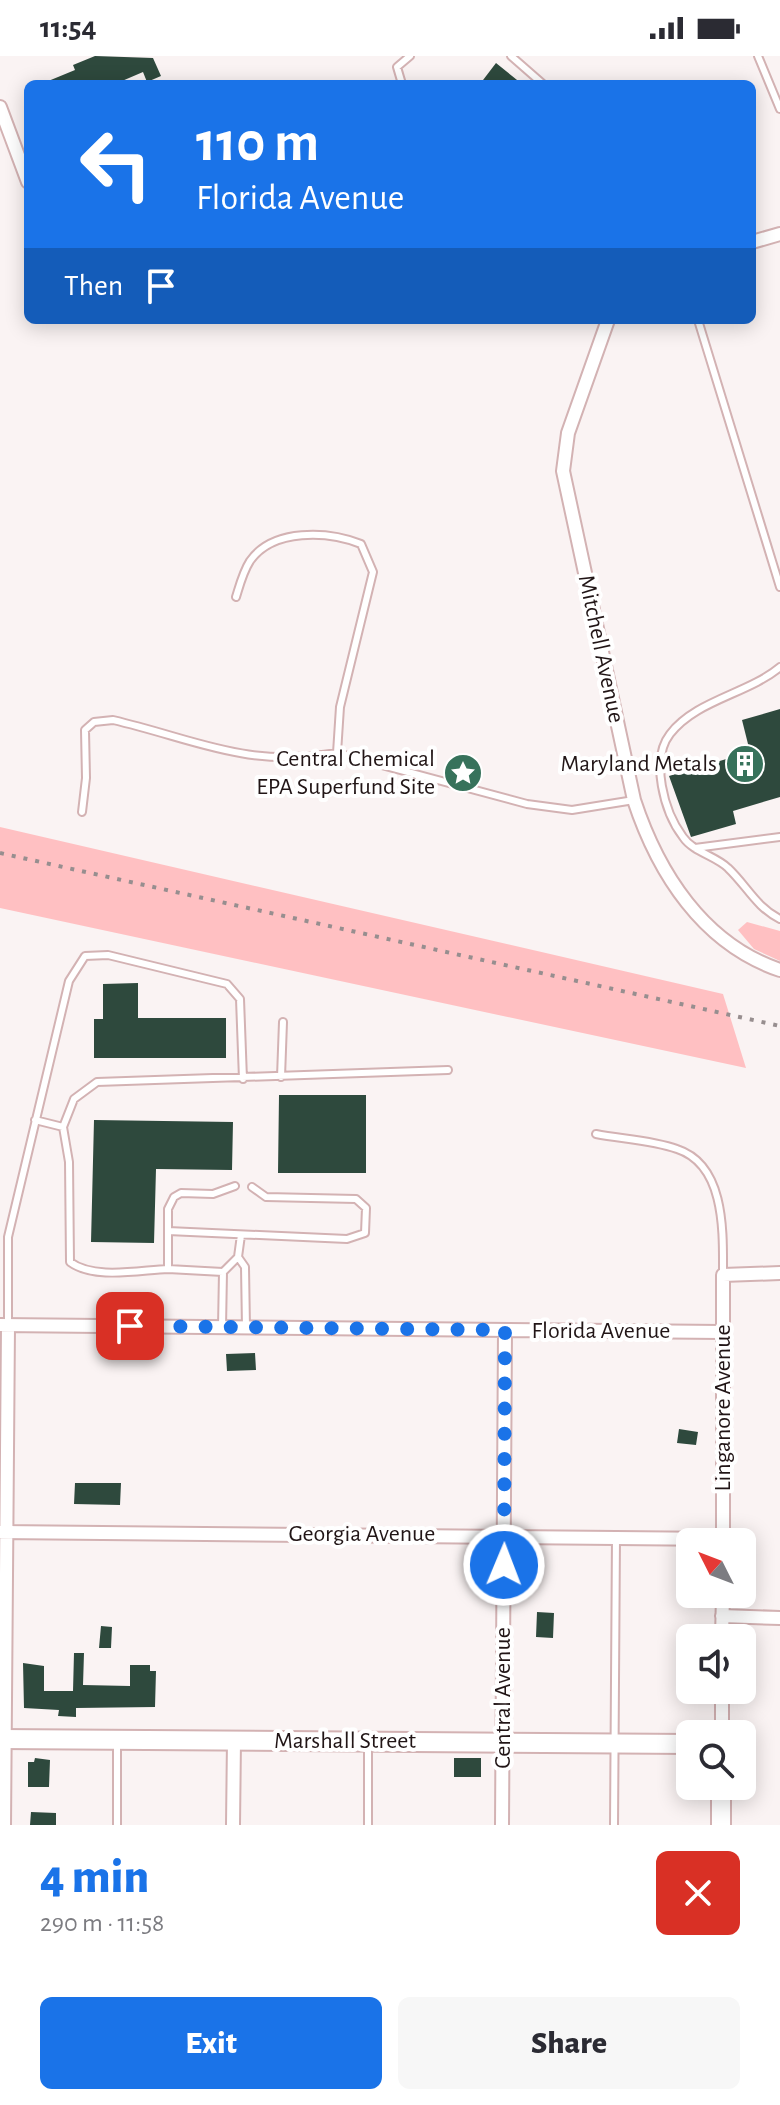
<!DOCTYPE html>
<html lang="en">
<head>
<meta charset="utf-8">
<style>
	:root { --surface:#fff; --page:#f7f7f7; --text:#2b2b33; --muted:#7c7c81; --accent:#1a73e8 }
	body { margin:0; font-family:"Alegreya Sans",sans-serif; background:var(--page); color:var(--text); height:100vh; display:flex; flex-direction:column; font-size:30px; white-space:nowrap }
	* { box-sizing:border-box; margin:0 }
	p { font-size:26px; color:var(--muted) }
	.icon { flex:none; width:44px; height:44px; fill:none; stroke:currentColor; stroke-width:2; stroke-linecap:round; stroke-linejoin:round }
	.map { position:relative; height:1769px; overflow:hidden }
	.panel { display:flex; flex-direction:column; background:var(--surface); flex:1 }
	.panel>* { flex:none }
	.guide { position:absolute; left:24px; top:24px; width:732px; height:244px; border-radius:12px; box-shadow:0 4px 20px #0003; background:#1a73e8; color:#fff; overflow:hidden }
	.needle { width:52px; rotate:312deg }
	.controls { position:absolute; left:676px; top:1472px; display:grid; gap:16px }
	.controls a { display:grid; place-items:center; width:80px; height:80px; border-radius:12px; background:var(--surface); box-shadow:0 4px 20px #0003; font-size:40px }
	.pin { position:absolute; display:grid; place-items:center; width:68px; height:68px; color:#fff; margin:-34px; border-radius:16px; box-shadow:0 4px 12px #0006 }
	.me { position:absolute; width:88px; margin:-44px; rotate:1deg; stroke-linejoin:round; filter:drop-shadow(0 0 6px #0008) }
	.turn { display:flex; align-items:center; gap:28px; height:168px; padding:0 40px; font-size:36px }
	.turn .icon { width:104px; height:104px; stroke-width:2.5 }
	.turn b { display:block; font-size:56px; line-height:68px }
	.then { display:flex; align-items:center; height:76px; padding:0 40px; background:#0003; gap:16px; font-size:30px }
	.round { display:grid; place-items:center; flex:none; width:84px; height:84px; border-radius:12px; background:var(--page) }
	.head { display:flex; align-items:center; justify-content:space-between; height:136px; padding:0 40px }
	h1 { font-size:48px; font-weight:800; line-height:60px; color:var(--accent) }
	.button { display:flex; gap:16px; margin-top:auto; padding:16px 40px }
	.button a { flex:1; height:92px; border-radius:12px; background:var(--accent); color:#fff; font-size:32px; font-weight:800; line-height:92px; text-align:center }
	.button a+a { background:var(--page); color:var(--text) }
	.status { display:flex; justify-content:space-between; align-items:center; height:56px; padding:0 40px; background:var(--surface); direction:ltr }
	.status svg { height:22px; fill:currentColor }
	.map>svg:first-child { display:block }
	.green { fill:#ffc0c2 }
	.building { fill:#2e493d }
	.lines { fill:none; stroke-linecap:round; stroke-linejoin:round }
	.lane-casing { stroke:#d3b2b3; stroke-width:10 }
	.street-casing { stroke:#d3b2b3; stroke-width:16 }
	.secondary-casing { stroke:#d3b2b3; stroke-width:22 }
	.lane { stroke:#fff; stroke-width:6 }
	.street { stroke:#fff; stroke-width:12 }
	.secondary { stroke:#fff; stroke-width:18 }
	.rail { stroke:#978e8f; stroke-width:4; stroke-dasharray:4 8; stroke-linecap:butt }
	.route { stroke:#1a73e8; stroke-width:14; stroke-dasharray:0 25.2 }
	.labels { text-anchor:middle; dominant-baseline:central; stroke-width:8; stroke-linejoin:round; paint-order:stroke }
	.street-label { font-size:24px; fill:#211516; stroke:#fff }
	.poi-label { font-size:24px; fill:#211516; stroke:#fff; text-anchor:end }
</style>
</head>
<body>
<div class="status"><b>11:54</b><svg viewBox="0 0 49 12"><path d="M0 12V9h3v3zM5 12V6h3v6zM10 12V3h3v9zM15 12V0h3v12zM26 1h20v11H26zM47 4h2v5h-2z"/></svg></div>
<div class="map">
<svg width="780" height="1769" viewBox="0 0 780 1769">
	<rect width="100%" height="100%" fill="#faf3f3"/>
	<path class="green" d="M0,771L723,938L746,1012L0,852Z
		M747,866L780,875V905L754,893L738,874Z"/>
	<path class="building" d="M95,0L153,2L161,20L147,26L143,16L115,28H41L75,14L73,9Z
		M496,7L522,28H480Z
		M780,653V741L733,755L736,768L691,781L669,720L750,696L742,664Z
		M138,927V962H226V1002H94V963H103V928Z
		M279,1039H366V1117H278Z
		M94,1064L233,1066L232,1114L156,1113L154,1187L91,1186Z
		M255,1297L256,1314L227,1315L226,1298Z
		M679,1373L698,1376L696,1389L677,1387Z
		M75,1427H121L120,1449L74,1448Z
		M537,1556L554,1557L553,1582L536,1581Z
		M101,1570L112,1571L111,1592H99Z
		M74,1597H84L83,1629L130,1630V1609H150V1615H156L155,1651L76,1652V1661L58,1660L59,1654L24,1652L23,1607L44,1610V1635H73Z
		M35,1702L50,1704L49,1731H28V1706H34Z
		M454,1702H481V1721H454Z
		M31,1756L56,1757V1769H30Z"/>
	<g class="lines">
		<defs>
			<path id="lane" d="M511,0L543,28
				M758,0L780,53
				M402,28L397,11L410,0
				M698,264L780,531
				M236,541C240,528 243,516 250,505C273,472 328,475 361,488L373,516L340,651L337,697L527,748L572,754L634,744
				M780,611C748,638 696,644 670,678C650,704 664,756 683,781C693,796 716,800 728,812C747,830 756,851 780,863
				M82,756L86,722L85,674L94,666L113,664C198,684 245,712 337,697
				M695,792L780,781
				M281,1021L283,966
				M35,1064L63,1071
				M596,1078C622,1083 652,1084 677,1093C726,1109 723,1177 723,1219
				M168,1175L347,1183L365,1177L366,1152L356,1143L266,1141L252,1131
				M238,1201L245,1211L246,1271
				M168,1213C140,1214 94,1224 70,1206L69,1106L63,1071L74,1043L97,1026L448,1014
				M223,1216L168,1213V1153L174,1141L181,1137L213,1138L235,1130
				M8,1270V1181L69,925L85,900L108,899L227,928L240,943L243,1023
				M222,1271L223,1216L238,1201L241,1179
				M117,1769V1685
				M368,1769V1689
				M614,1769L616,1481"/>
			<path id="street" d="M0,51L28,126
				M752,186L780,178
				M608,264L568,377L563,415L634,744C658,817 703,888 780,914
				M0,1269L722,1276
				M0,1476L723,1483
				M723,1486V1219L780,1217
				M722,1560L780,1562
				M722,1582L723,1538
				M722,1678V1634
				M4,1769L8,1270
				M233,1769L234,1684
				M502,1769L505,1274"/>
			<path id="secondary" d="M0,1683L690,1688
				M721,1769V1730"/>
		</defs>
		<use href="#lane" class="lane-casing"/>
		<use href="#street" class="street-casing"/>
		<use href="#secondary" class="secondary-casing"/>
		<use href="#lane" class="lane"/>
		<use href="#street" class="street"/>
		<use href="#secondary" class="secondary"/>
		<path class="rail" d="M0,797L780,970"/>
	</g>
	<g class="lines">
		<path class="route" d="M130,1270L505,1274L504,1509"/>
	</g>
	<defs>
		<symbol id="building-disc" viewBox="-11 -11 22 22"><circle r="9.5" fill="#37725b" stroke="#fff"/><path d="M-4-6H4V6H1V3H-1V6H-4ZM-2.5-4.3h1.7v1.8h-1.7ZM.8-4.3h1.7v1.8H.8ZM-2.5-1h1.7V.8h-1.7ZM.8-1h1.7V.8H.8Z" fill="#fff"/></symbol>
		<symbol id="sight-disc" viewBox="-11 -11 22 22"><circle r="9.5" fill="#37725b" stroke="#fff"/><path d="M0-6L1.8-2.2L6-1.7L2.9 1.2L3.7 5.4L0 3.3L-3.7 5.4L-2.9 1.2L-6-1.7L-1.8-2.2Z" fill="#fff"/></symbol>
	</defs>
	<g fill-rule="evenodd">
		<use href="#building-disc" x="723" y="686" width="44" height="44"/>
		<use href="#sight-disc" x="441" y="695" width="44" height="44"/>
	</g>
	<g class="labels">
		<g class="street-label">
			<text transform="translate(601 593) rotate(78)">Mitchell Avenue</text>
			<text x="601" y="1275">Florida Avenue</text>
			<text transform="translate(723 1352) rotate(-90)">Linganore Avenue</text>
			<text x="362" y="1478">Georgia Avenue</text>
			<text transform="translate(503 1642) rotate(-90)">Central Avenue</text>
			<text x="345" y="1685">Marshall Street</text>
		</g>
		<g class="poi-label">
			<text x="435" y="703">Central Chemical<tspan x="435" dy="28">EPA Superfund Site</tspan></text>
			<text x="717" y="708">Maryland Metals</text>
		</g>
	</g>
</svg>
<div class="controls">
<a><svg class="needle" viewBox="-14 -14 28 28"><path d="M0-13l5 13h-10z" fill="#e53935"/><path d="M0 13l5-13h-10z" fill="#7c7c81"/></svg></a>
<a><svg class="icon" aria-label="sound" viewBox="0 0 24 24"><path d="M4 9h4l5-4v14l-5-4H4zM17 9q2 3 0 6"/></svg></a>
<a><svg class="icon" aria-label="search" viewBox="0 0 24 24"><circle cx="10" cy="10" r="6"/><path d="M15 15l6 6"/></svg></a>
</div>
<div class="pin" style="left:130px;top:1270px;background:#d93025"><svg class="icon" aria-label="arrive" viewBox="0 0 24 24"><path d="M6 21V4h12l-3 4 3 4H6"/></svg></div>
<svg class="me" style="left:504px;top:1509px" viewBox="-20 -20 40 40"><circle r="17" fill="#1a73e8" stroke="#fff" stroke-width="3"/><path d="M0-11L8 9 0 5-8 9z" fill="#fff"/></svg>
<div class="guide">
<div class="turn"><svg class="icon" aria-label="left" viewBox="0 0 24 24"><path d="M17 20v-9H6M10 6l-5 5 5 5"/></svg><div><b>110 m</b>Florida Avenue</div></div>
<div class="then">Then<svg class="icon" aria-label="arrive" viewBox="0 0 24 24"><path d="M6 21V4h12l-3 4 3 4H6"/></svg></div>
</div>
</div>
<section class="panel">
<div class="head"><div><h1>4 min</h1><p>290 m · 11:58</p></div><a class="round" style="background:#d93025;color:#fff"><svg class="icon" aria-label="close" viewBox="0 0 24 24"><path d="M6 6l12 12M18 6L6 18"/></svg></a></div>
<div class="button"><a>Exit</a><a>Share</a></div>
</section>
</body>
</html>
